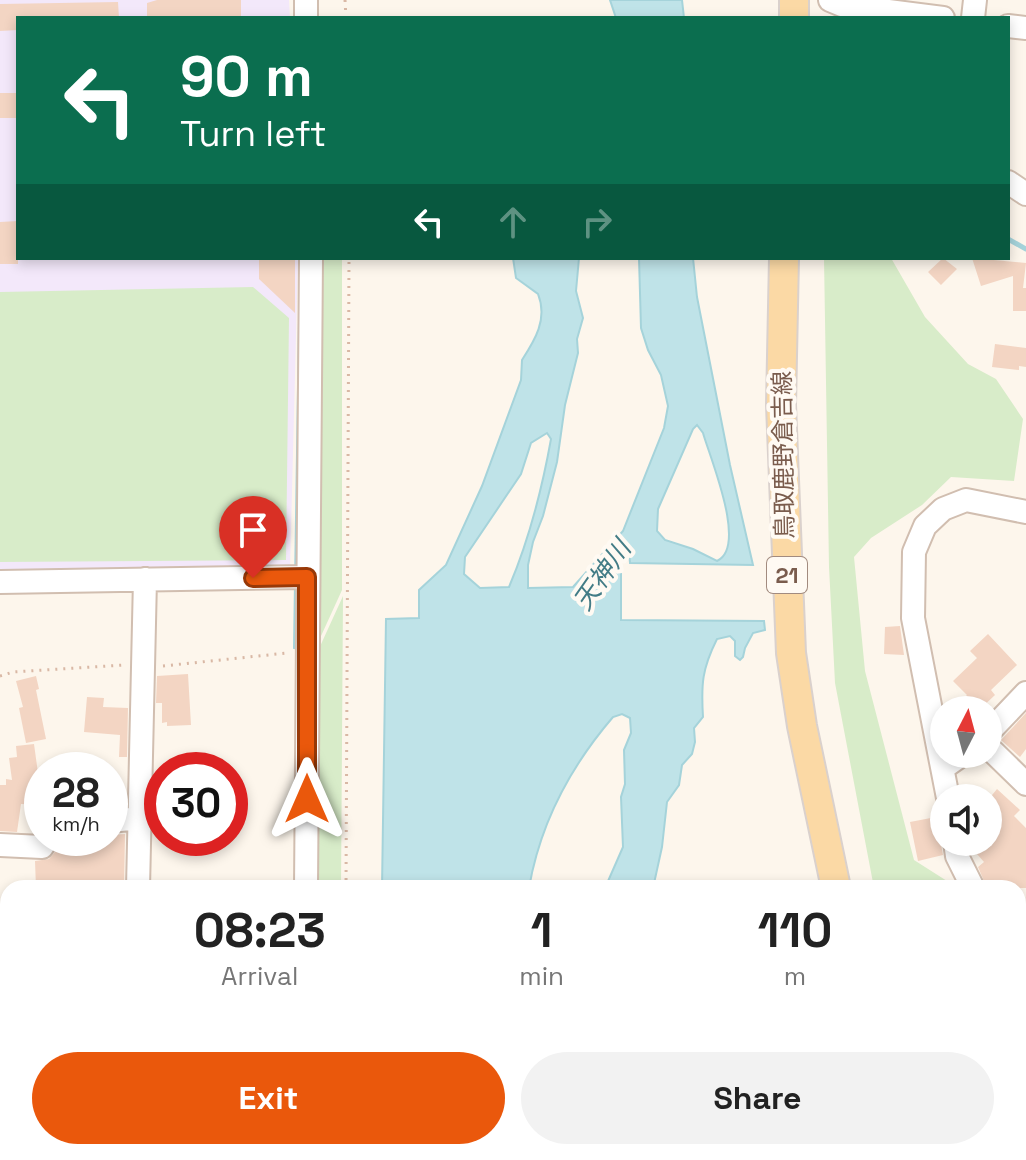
<!DOCTYPE html>
<html lang="en">
<head>
<meta charset="utf-8">
<style>
	:root { --surface:#fff; --page:#f2f2f2; --text:#222; --muted:#767676; --accent:#ea580c }
	body { margin:0; font-family:"Space Grotesk","Noto Sans JP",sans-serif; background:var(--page); color:var(--text); height:100vh; display:flex; flex-direction:column; font-size:30px; white-space:nowrap }
	* { box-sizing:border-box; margin:0 }
	p { font-size:26px; color:var(--muted) }
	.icon { flex:none; width:44px; height:44px; fill:none; stroke:currentColor; stroke-width:2; stroke-linecap:round; stroke-linejoin:round }
	.map { position:relative; flex:1; overflow:hidden }
	.side { position:absolute; left:0px; top:880px; width:1026px; height:280px; display:flex; flex-direction:column; background:var(--surface); border-radius:24px 24px 0 0; box-shadow:0 4px 12px #0003 }
	.side>* { flex:none }
	.guide { position:absolute; left:16px; top:16px; width:994px; height:244px; border-radius:0px; box-shadow:0 4px 12px #0003; background:#0b6e4f; color:#fff; overflow:hidden }
	.needle { width:52px; rotate:6deg }
	.fabs { position:absolute; left:930px; top:696px; display:grid; gap:16px }
	.fabs a { display:grid; place-items:center; width:72px; height:72px; border-radius:50%; background:var(--surface); box-shadow:0 4px 12px #0003; font-size:40px }
	.speed { position:absolute; left:24px; top:752px; display:flex; gap:16px; font-size:40px; font-weight:700; text-align:center }
	.speed>* { display:grid; place-content:center; width:104px; height:104px; border-radius:50%; background:var(--surface); box-shadow:0 4px 12px #0003; line-height:1 }
	.speed small { font-size:20px; font-weight:400 }
	.speed .limit { border:12px solid #d22; background:#fff; color:#111 }
	.pin { position:absolute; display:grid; place-items:center; width:68px; height:68px; color:#fff; margin:-82px -34px; border-radius:50% 50% 50% 0; rotate:-45deg; box-shadow:0 0 8px #0007 }
	.pin .icon { rotate:45deg }
	.me { position:absolute; width:88px; margin:-44px; rotate:0deg; stroke-linejoin:round; filter:drop-shadow(0 0 6px #0008) }
	.turn { display:flex; align-items:center; gap:28px; height:168px; padding:0 32px; font-size:36px }
	.turn .icon { width:104px; height:104px; stroke-width:2.5 }
	.turn b { display:block; font-size:56px; line-height:68px }
	.lanes { display:flex; align-items:center; height:76px; padding:0 32px; background:#0003; justify-content:center; gap:40px; direction:ltr }
	.lanes .off { opacity:.35 }
	.eta { display:flex; justify-content:space-evenly; align-items:center; height:136px; text-align:center }
	.eta b { font-size:48px; font-weight:800; line-height:56px }
	.primary-button { display:flex; gap:16px; margin-top:auto; padding:16px 32px }
	.primary-button a { flex:1; height:92px; border-radius:48px; background:var(--accent); color:#fff; font-size:32px; font-weight:800; line-height:92px; text-align:center }
	.primary-button a+a { background:var(--page); color:var(--text) }
	.map>svg:first-child { display:block }
	.education { fill:#f3e8fa }
	.green { fill:#d8ecc9 }
	.water { fill:#bfe3e8; stroke:#a5d3da; stroke-width:2; fill-rule:evenodd }
	.lines { fill:none; stroke-linecap:round; stroke-linejoin:round }
	.stream { stroke:#a5d3da; stroke-width:5 }
	.building { fill:#f3d5c3 }
	.minor-casing { stroke:#d1beb0; stroke-width:26 }
	.major-casing { stroke:#dad1cd; stroke-width:32 }
	.path { stroke:#d9b8a5; stroke-width:3; stroke-dasharray:2 6; stroke-linecap:butt }
	.minor { stroke:#fff; stroke-width:22 }
	.major { stroke:#fbd9a5; stroke-width:28 }
	.route-casing { stroke:#983908; stroke-width:20 }
	.route { stroke:#ea580c; stroke-width:14 }
	.labels { text-anchor:middle; dominant-baseline:central; stroke-width:8; stroke-linejoin:round; paint-order:stroke }
	.shield { fill:#fffaf3; stroke:#a28b7f; stroke-width:2 }
	.shield-label { font-size:22px; font-weight:bold; fill:#7a5c4d }
	.street-label { font-size:24px; fill:#7a5c4d; stroke:#fffaf3 }
	.water-label { font-size:26px; font-style:italic; fill:#437c86; stroke:#fffaf3 }
</style>
</head>
<body>
<div class="map">
<svg width="1026" height="1160" viewBox="0 0 1026 1160">
	<rect width="100%" height="100%" fill="#fdf6ec"/>
	<path class="education" d="M0,0H289L290,18H18V258H298L290,569L0,573Z"/>
	<path class="green" d="M319,258H342V590L316,647Z
		M824,258H891L925,317L968,364L996,379L1023,419L1014,481L951,477L922,505L871,538L854,557L865,671L914,860L958,888H874L835,683L829,567Z
		M253,287L289,318L286,560L0,562V292Z
		M343,596L341,888H313L317,653Z
		M1018,956L1026,964V1160H940L938,1152H1018Z"/>
	<path class="water" d="M610,0H682L684,18H616Z
		M300,258H304L298,649L294,648Z
		M513,258H579L576,291L583,318L577,339L578,353L565,405L557,462L543,516L533,542L528,565V588L573,587L623,531L664,428L668,406L661,375L648,350L641,328L639,258H693L697,297L730,465L753,565L630,563L629,551H621V620L764,621L765,630L753,633L745,648L743,657L740,660L735,656V641L730,636L717,639C702,669 701,684 703,717L694,728L695,742L692,754L682,765L679,785L667,802L662,847L653,888H605L623,847L621,797L625,784L624,750L631,733L630,718L622,714L613,717C571,766 540,824 529,888H382L386,619L419,618V590L446,565L482,486L521,380L522,360C535,340 548,319 538,294L516,278ZM697,425L703,433C710,458 748,547 717,561L693,549L665,540L657,531L658,509L693,429ZM547,433L551,439C542,489 529,540 509,587L480,588L464,574L465,557L521,474L531,443Z
		M409,1152H509L510,1160H410Z"/>
	<g class="lines">
		<path class="stream" d="M1008,239L1026,249"/>
	</g>
	<path class="building" d="M157,0H241V18H147V3Z
		M118,2L119,18H18V30L0,31V4Z
		M0,93H18V118H0Z
		M18,221V264H0V222Z
		M259,258H295V313L259,279Z
		M943,258L957,269L941,285L928,272Z
		M972,258L1026,263L1023,288H1026V311H1013V276L981,286Z
		M995,344L1026,348V367L1019,366V370L992,367Z
		M900,626L904,655L884,654L885,627Z
		M988,634L1017,665L991,690L995,695L979,710H974L963,699L967,695L953,681L977,658L970,651Z
		M188,674L191,725L167,726V722L162,723V703H156L157,676Z
		M36,676L39,689L36,690L46,739L26,743L19,708L23,707L16,681Z
		M87,697L104,698L103,707L128,708L127,757H119L120,735L84,732Z
		M1026,713V749L1020,757L1001,740Z
		M34,744L38,773H42V805L21,804L17,832L0,831V785H6V779L12,780L9,758L17,757L16,746Z
		M997,789L1020,810L1014,816L1026,828V888H987L978,867L984,862L970,846L969,842H988V800Z
		M936,817L943,855L918,861L910,822Z
		M125,834L124,888H36L35,861L49,859L60,846L62,838H110V835Z"/>
	<g class="lines">
		<defs>
			<path id="minor" d="M306,0V18
				M830,0L842,5L943,18
				M973,18L975,0
				M1008,26L1026,28
				M1008,182L1026,194
				M0,582L307,577
				M988,733L1026,693
				M988,747L1026,784
				M943,768L963,754
				M948,798L913,618L914,552L925,526L943,509L966,500L1026,512
				M110,821L140,818
				M955,842L957,856L973,888
				M0,845L42,847L48,838
				M138,888L145,579
				M306,888L311,258
				M1018,936L1026,944
				M0,1030L8,1029
				M0,1120L8,1117
				M165,1152L166,1160
				M308,1152V1160"/>
			<path id="major" d="M794,0V18
				M784,258L781,405L791,653L802,726L836,888
				M894,1152L896,1160"/>
		</defs>
		<use href="#minor" class="minor-casing"/>
		<use href="#major" class="major-casing"/>
		<path class="path" d="M345,0L346,18
			M163,666L287,653
			M0,676L13,672L124,665
			M346,888L349,258
			M347,1152V1160"/>
		<use href="#minor" class="minor"/>
		<use href="#major" class="major"/>
	</g>
	<g class="lines">
		<defs>
			<path id="route" d="M253,578L307,577V799"/>
		</defs>
		<use href="#route" class="route-casing"/>
		<use href="#route" class="route"/>
	</g>
	<g class="labels">
		<rect class="shield" x="767" y="557" width="40" height="36" rx="6"/>
		<g class="shield-label">
			<text x="787" y="575">21</text>
		</g>
		<g class="street-label">
			<text transform="translate(783 455) rotate(-91)">鳥取鹿野倉吉線</text>
		</g>
		<g class="water-label">
			<text transform="translate(602 575) rotate(-55)">天神川</text>
		</g>
	</g>
</svg>
<div class="fabs">
<a><svg class="needle" viewBox="-14 -14 28 28"><path d="M0-13l5 13h-10z" fill="#e53935"/><path d="M0 13l5-13h-10z" fill="#767676"/></svg></a>
<a><svg class="icon" aria-label="sound" viewBox="0 0 24 24"><path d="M4 9h4l5-4v14l-5-4H4zM17 9q2 3 0 6"/></svg></a>
</div>
<div class="speed"><div>28<small>km/h</small></div><div class="limit">30</div></div>
<div class="pin" style="left:253px;top:578px;background:#d93025"><svg class="icon" aria-label="arrive" viewBox="0 0 24 24"><path d="M6 21V4h12l-3 4 3 4H6"/></svg></div>
<svg class="me" style="left:307px;top:799px" viewBox="-20 -20 40 40"><path d="M0-17L14 15 0 8-14 15z" fill="#ea580c" stroke="#fff" stroke-width="4"/></svg>
<div class="guide">
<div class="turn"><svg class="icon" aria-label="left" viewBox="0 0 24 24"><path d="M17 20v-9H6M10 6l-5 5 5 5"/></svg><div><b>90 m</b>Turn left</div></div>
<div class="lanes"><svg class="icon" aria-label="left" viewBox="0 0 24 24"><path d="M17 20v-9H6M10 6l-5 5 5 5"/></svg><svg class="icon off" aria-label="ahead" viewBox="0 0 24 24"><path d="M12 20V5M6 11l6-6 6 6"/></svg><svg class="icon off" aria-label="right" viewBox="0 0 24 24"><path d="M7 20v-9h11M14 6l5 5-5 5"/></svg></div>
</div>
<section class="side">
<div class="eta">
<div><b>08:23</b><p>Arrival</p></div>
<div><b>1</b><p>min</p></div>
<div><b>110</b><p>m</p></div>
</div>
<div class="primary-button"><a>Exit</a><a>Share</a></div>
</section>
</div>
</body>
</html>
